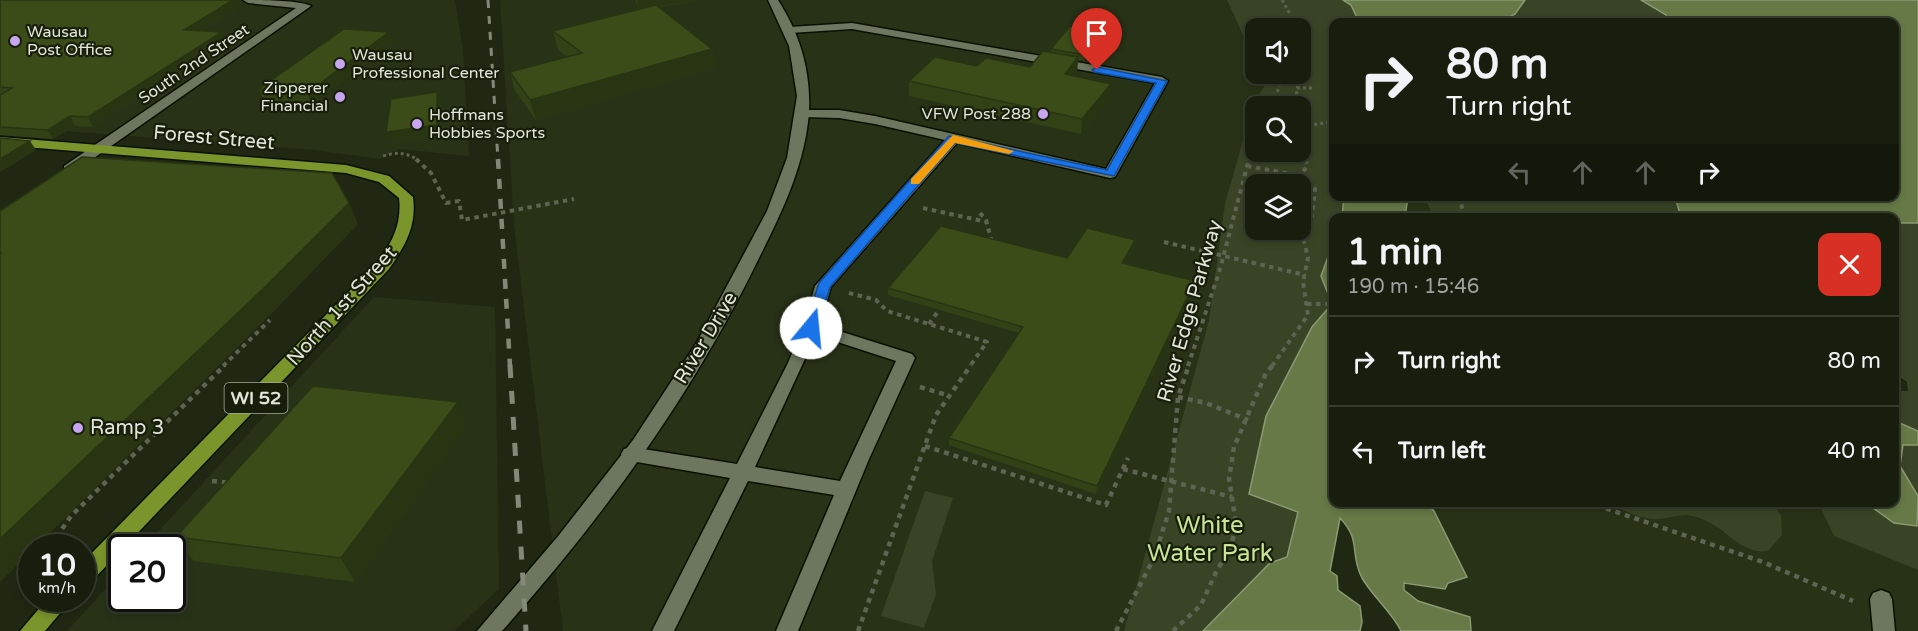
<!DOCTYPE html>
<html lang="en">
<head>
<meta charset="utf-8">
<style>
	:root { --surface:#181e0e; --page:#252b1c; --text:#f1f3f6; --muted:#9fa29e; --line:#363c2e }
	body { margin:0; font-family:"Varela Round",sans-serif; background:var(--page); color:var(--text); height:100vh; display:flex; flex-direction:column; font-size:22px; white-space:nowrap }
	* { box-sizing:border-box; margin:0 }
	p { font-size:20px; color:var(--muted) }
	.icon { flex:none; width:33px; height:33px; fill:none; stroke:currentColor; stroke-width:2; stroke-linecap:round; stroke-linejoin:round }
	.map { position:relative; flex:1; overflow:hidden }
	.panel { position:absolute; left:1329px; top:213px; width:570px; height:294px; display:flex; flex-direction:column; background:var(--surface); border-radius:12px; box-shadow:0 3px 9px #0003,0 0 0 2px var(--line) }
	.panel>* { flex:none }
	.hud { position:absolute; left:1329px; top:18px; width:570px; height:183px; border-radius:12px; box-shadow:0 3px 9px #0003,0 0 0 2px var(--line); background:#181e0e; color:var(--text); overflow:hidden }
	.buttons { position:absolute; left:1245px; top:18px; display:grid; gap:12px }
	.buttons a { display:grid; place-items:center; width:66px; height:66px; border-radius:12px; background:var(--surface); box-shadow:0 3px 9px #0003,0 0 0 2px var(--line); font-size:30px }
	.speed { position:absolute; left:18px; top:534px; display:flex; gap:12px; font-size:30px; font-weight:700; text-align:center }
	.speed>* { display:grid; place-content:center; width:78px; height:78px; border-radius:50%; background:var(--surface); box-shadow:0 3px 9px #0003,0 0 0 2px var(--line); line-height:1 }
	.speed small { font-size:15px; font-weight:400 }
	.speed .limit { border:3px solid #111; border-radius:9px; background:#fff; color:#111 }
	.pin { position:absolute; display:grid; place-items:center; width:51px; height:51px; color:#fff; margin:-62px -26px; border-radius:50% 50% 50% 0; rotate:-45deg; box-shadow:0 0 6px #0007 }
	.pin .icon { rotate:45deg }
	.me { position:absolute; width:66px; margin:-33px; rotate:17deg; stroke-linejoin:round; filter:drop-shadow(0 0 4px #0008) }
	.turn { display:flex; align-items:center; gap:21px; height:126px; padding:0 18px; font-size:27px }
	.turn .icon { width:78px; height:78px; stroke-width:2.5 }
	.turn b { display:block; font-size:42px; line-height:51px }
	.lanes { display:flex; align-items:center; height:57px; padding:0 18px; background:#0003; justify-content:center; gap:30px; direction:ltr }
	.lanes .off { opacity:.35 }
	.round { display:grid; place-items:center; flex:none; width:63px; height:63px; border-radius:12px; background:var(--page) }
	.headline { display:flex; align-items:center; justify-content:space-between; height:102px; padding:0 18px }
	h1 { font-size:36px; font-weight:800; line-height:45px }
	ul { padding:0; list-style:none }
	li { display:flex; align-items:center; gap:18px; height:90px; padding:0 18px; border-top:2px solid var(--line) }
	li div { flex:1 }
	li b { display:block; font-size:22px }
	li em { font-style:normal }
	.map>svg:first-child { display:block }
	.built { fill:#283217 }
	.green { fill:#394426; fill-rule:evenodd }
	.water { fill:#667946; stroke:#8b9a72; stroke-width:1.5 }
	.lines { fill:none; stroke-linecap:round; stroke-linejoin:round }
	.service-casing { stroke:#0a1001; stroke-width:3 }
	.minor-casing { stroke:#0a1001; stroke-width:3 }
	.primary-casing { stroke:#0a1001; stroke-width:3 }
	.path-far2 { stroke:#5d6452; stroke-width:3; stroke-dasharray:3 3; stroke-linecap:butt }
	.path-far1 { stroke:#5d6452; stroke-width:4; stroke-dasharray:4.5 4.5; stroke-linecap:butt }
	.path { stroke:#5d6452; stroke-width:4.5; stroke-dasharray:5 5; stroke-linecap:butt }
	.service { fill:#6d765f; fill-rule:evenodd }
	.minor { fill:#6d765f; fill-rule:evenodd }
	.primary { fill:#79952b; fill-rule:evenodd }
	.rail-far2 { stroke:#838978; stroke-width:3; stroke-dasharray:8 8; stroke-linecap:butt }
	.rail-far1 { stroke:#838978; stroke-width:4.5; stroke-dasharray:10 10; stroke-linecap:butt }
	.rail { stroke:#838978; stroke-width:5; stroke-dasharray:13 13; stroke-linecap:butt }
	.wall { fill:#334116 }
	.shaded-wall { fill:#293512 }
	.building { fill:#3b4c19; stroke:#293512; stroke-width:1.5 }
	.route { fill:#1a73e8; stroke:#114b97; stroke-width:1.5 }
	.slow { fill:#f59e0b }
	.poi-dot { fill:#c7a6ef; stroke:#171e0a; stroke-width:2 }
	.labels { text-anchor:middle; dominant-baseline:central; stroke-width:4.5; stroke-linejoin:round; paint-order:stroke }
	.far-poi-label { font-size:16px; fill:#e1e6d9; stroke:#171e0a; text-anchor:start }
	.far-street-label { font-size:16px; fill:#e1e6d9; stroke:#171e0a }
	.shield { fill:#171e0a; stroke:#a4aa9b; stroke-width:1.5 }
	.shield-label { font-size:18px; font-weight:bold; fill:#e1e6d9 }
	.street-label { font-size:20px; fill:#e1e6d9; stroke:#171e0a }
	.poi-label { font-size:20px; fill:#e1e6d9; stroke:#171e0a; text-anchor:start }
	.near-park-label { font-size:24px; fill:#c8e596; stroke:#171e0a }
</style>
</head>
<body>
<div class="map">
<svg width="1918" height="631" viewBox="0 0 1918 631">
	<rect width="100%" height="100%" fill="#202813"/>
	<path class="built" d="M0,0H455L463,51L469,156L399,149L381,159L313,150L0,126Z
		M500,0H1227L1255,62L1256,74H1260L1266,85L1253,105L1225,203L1209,320L1124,631H563L514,225Z
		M1408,196L1423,197L1434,217L1405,218Z
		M374,297L495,307L499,589L454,631H67L121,572L122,598H172V548L144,547Z
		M1426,503H1606L1646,518L1655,519L1675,514L1694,517L1708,522L1748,549L1781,515L1772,503H1818L1834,536L1918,570V631H1471L1470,617L1418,601L1404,590V583L1444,589L1448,583L1466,577L1434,511Z"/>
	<path class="green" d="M1227,0H1343L1351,5L1359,22H1334L1333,104L1328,110L1327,116L1333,123L1334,196L1344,197L1342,217L1334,218L1333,243L1321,276L1332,304L1312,327L1299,352L1249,494L1298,512L1287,558L1270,563L1203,631H1124L1209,320L1225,203L1253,105L1265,85L1260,74H1300V28H1256L1255,62ZM1256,106H1300V152H1256ZM1256,184H1300V230H1256Z
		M1525,0H1641L1668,18L1667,22L1505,21L1515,14Z
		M1423,196L1675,197L1681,217H1434Z
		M1895,223H1918V431L1895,421V391H1908L1907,382L1895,373Z
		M1903,445H1918V496L1900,466Z
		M925,491L953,498L932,561L936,594L924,628L881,616Z
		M1606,503H1772L1781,515L1782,535L1768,551C1742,555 1727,530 1706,521C1682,510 1677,518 1656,519C1640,520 1621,508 1606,503Z
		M1818,503H1866L1894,523L1918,526V570L1834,536Z"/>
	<path class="water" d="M1343,0H1525L1515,14L1506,19L1507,22H1359L1351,5Z
		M1641,0H1918V223H1895L1894,218L1681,217L1675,197L1894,196V22H1667L1666,15Z
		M1344,197H1408L1405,217H1342Z
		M1333,243L1334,502L1426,503L1434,511L1467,577L1448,583L1445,589L1404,583V590L1418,601L1470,617L1471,631H1401C1392,612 1373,597 1362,578C1349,553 1362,541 1340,518L1330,571L1337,576L1338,590L1360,606L1362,622L1360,631H1203L1270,563L1287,557L1298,512L1249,494L1266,416L1312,327L1332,304L1321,276Z
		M1895,421L1918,431V445H1903L1900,466L1918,496L1917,526L1894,523L1866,503L1894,502Z"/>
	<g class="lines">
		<defs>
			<path id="service" d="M852,23L1162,77L1168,81L1115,177L1110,178L957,143L831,287L820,325L912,354L915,358L869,459L798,631H776L834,495L748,481L674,631H652L730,478L631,461L624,459L621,454L624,449L631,447L737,464L787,365L803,328L815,286L945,140L875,124L839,118L802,117L796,113L798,110H839L875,116L1106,169L1155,83L852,29L790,33L784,30L790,27ZM816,335L896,361L840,481L755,467Z
				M1881,590L1889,593L1892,599L1895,631H1873L1870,599L1873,593Z"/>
			<path id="minor" d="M243,0C259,0 299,0 311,6L74,172H64V166L296,8L248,3Z
				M768,0H778C800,34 811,71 809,112C805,166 781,214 757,262C691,397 602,519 502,631H477L559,535L633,440L697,342L767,211L787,158L797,96L789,46Z"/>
			<path id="primary" d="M0,137L346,165L389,176L413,197C417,226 405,246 389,269L90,583L82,586V563L377,263C392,243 402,224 399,198L379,182L346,173L0,145Z
				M48,598H73L45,631H20Z"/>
		</defs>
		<use href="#service" class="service-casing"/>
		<use href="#minor" class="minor-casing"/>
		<use href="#primary" class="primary-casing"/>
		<path class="path-far2" d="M1282,0L1290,14L1292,28
			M1297,88H1312
			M1266,106L1279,89L1280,74
			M1298,106L1296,98L1299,74
			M1300,113L1312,124
			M383,156C396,152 406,152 418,160
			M1249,160L1256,133
			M1306,160L1310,147L1308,125L1333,122"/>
		<path class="path-far1" d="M416,159L431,173L446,203L459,201L462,220L574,199
			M1247,166L1302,176
			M1458,196L1466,218
			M923,208L987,222
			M980,213L986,220L992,243
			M1164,242L1305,275
			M849,293L876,300L887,311L987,342L970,366
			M1307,304H1332
			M929,324L939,310
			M223,366L270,320
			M1188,366L1220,269L1249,159
			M1272,366L1308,315L1303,282L1308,258L1303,237L1312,216L1315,189L1301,173L1307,167L1306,159"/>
		<path class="path" d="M920,387L950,396
			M1178,397L1206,403L1248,420
			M925,446L1106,505L1128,458
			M1123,469L1232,497
			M212,481L230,483
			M1587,502L1763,562L1853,601
			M58,548L60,532L71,516L225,365
			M858,631L936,415L971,365
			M1116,631L1154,558L1169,511L1178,397L1189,365
			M1173,631L1201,605L1217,570L1231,548L1236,523L1229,479L1234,447L1266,373L1273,365"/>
		<use href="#service" class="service"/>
		<use href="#minor" class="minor"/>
		<use href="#primary" class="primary"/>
		<path class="rail-far2" d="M488,0L498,160"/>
		<path class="rail-far1" d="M498,159L510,366"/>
		<path class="rail" d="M510,365L526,631"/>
	</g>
	<path class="wall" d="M0,0L239,7L200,31L222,32L226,41L93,127L75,126L53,139L0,135Z
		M635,0H701L658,7L712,49L715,68L536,120L515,91L510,72L567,57L558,50L553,31L639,9Z
		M389,32L393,43L312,105L264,101L259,89Z
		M1102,37L1084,61L1078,60L1077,71L1073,76L1109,98L1081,134L909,96V81L977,66L1030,67L1051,52V49Z
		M1134,247L1125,263L1195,281L1194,288L1096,494L949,445V438L1019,333L888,295V288Z
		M467,425L355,582L193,561L176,537Z"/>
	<path class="shaded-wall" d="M233,0H236L239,7L188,38L184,30Z
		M637,0H701L639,9Z
		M1103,31L1102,37L1084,61L1085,55Z
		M222,32L226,41L93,127L88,117Z
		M389,32L393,43L312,105L307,93Z
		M712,49L715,68L536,120L530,100Z
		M1078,57L1077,71L1064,89L1065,74Z
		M1111,84L1109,98L1081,134L1082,119Z
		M437,92L441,104V137L391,144L386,132Z
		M70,116L75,126L53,139L48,130Z
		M30,141L36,150L0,172V159Z
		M349,203L358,224L277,308L35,548H32V551L0,582V539Z
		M1135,240L1134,247L1121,270L1122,263Z
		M1195,281L1194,288L1096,494L1097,486Z
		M458,402L467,425L355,582L341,558Z"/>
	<path class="building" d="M0,0H233L184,30L222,32L88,117L70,116L48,130L0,127V95L12,88L0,87Z
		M656,5L712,49L530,100L510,72L582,53L553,31Z
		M1070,26L1103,31L1085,55L1051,49Z
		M344,29L389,32L307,93L259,89Z
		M1043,51L1078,57L1065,74L1111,84L1082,119L909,81L935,57L977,66L986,58L1030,67Z
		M437,92V125L386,132L391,99Z
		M0,138L30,141L0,159Z
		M82,157L332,173L349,203L266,286L0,539V254L2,253H0V211Z
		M941,226L1067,258L1087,228L1135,240L1122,263L1195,281L1097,486L949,438L1023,327L888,288Z
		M313,386L458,402L341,558L176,537Z"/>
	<path class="route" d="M1097,67L1167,81L1114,176L955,143L830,287L818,328L816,331H806L804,328L819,283L949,136L1107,170L1156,83L1094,72L1092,70Z"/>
	<path class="slow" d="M953,135L1014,151L1009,154L955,143L919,184H911V179Z"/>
	<g class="poi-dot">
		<circle cx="15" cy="41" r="6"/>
		<circle cx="340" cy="64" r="6"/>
		<circle cx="340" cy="97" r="6"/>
		<circle cx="1043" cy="114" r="6"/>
		<circle cx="417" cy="124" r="6"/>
		<circle cx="78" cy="428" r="6"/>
	</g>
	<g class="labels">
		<g class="far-poi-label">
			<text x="27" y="32">Wausau<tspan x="27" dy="18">Post Office</tspan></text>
			<text x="352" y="55">Wausau<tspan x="352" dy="18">Professional Center</tspan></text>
			<text x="328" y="88" text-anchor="end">Zipperer<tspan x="328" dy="18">Financial</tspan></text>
			<text x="1031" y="114" text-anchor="end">VFW Post 288</text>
			<text x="429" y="115">Hoffmans<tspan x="429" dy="18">Hobbies Sports</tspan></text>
		</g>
		<g class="far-street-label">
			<text transform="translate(194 64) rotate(-34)">South 2nd Street</text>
		</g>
		<rect class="shield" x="224.5" y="383" width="63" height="30" rx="4.5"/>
		<g class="shield-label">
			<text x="256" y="398">WI 52</text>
		</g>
		<g class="street-label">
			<text transform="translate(214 138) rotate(5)">Forest Street</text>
			<text transform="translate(342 306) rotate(-48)">North 1st Street</text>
			<text transform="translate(1190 311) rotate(-74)">River Edge Parkway</text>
			<text transform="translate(706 338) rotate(-59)">River Drive</text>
		</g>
		<g class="poi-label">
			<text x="90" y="428">Ramp 3</text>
		</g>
		<g class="near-park-label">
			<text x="1210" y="525">White<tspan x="1210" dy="28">Water Park</tspan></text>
		</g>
	</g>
</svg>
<div class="buttons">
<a><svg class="icon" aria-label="sound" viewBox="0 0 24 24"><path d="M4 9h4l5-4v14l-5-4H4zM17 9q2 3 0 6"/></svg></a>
<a><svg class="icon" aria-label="search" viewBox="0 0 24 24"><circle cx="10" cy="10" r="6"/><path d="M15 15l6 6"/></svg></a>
<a><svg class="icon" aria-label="layers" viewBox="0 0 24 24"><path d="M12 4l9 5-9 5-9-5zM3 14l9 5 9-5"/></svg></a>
</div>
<div class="speed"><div>10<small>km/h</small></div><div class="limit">20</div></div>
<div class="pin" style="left:1097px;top:70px;background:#d93025"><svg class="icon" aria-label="arrive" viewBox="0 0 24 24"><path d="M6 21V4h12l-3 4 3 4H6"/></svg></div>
<svg class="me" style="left:811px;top:328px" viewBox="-20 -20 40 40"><circle r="19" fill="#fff"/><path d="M0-13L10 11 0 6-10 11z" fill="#1a73e8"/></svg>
<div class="hud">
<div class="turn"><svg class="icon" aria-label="right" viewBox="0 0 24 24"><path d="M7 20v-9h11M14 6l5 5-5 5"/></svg><div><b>80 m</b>Turn right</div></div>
<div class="lanes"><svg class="icon off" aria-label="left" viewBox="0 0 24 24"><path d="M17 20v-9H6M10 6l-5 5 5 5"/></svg><svg class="icon off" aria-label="ahead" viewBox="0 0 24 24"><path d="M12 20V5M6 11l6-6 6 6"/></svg><svg class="icon off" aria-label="ahead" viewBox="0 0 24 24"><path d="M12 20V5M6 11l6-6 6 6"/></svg><svg class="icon" aria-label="right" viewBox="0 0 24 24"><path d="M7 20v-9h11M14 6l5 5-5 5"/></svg></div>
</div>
<section class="panel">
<div class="headline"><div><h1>1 min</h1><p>190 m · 15:46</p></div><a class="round" style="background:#d93025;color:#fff"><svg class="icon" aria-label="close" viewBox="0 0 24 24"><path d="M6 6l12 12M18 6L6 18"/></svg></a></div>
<ul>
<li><svg class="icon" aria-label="right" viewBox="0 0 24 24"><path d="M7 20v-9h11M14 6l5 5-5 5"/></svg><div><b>Turn right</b></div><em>80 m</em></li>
<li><svg class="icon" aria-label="left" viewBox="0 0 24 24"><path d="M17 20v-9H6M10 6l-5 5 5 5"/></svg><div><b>Turn left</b></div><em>40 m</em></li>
</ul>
</section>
</div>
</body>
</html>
